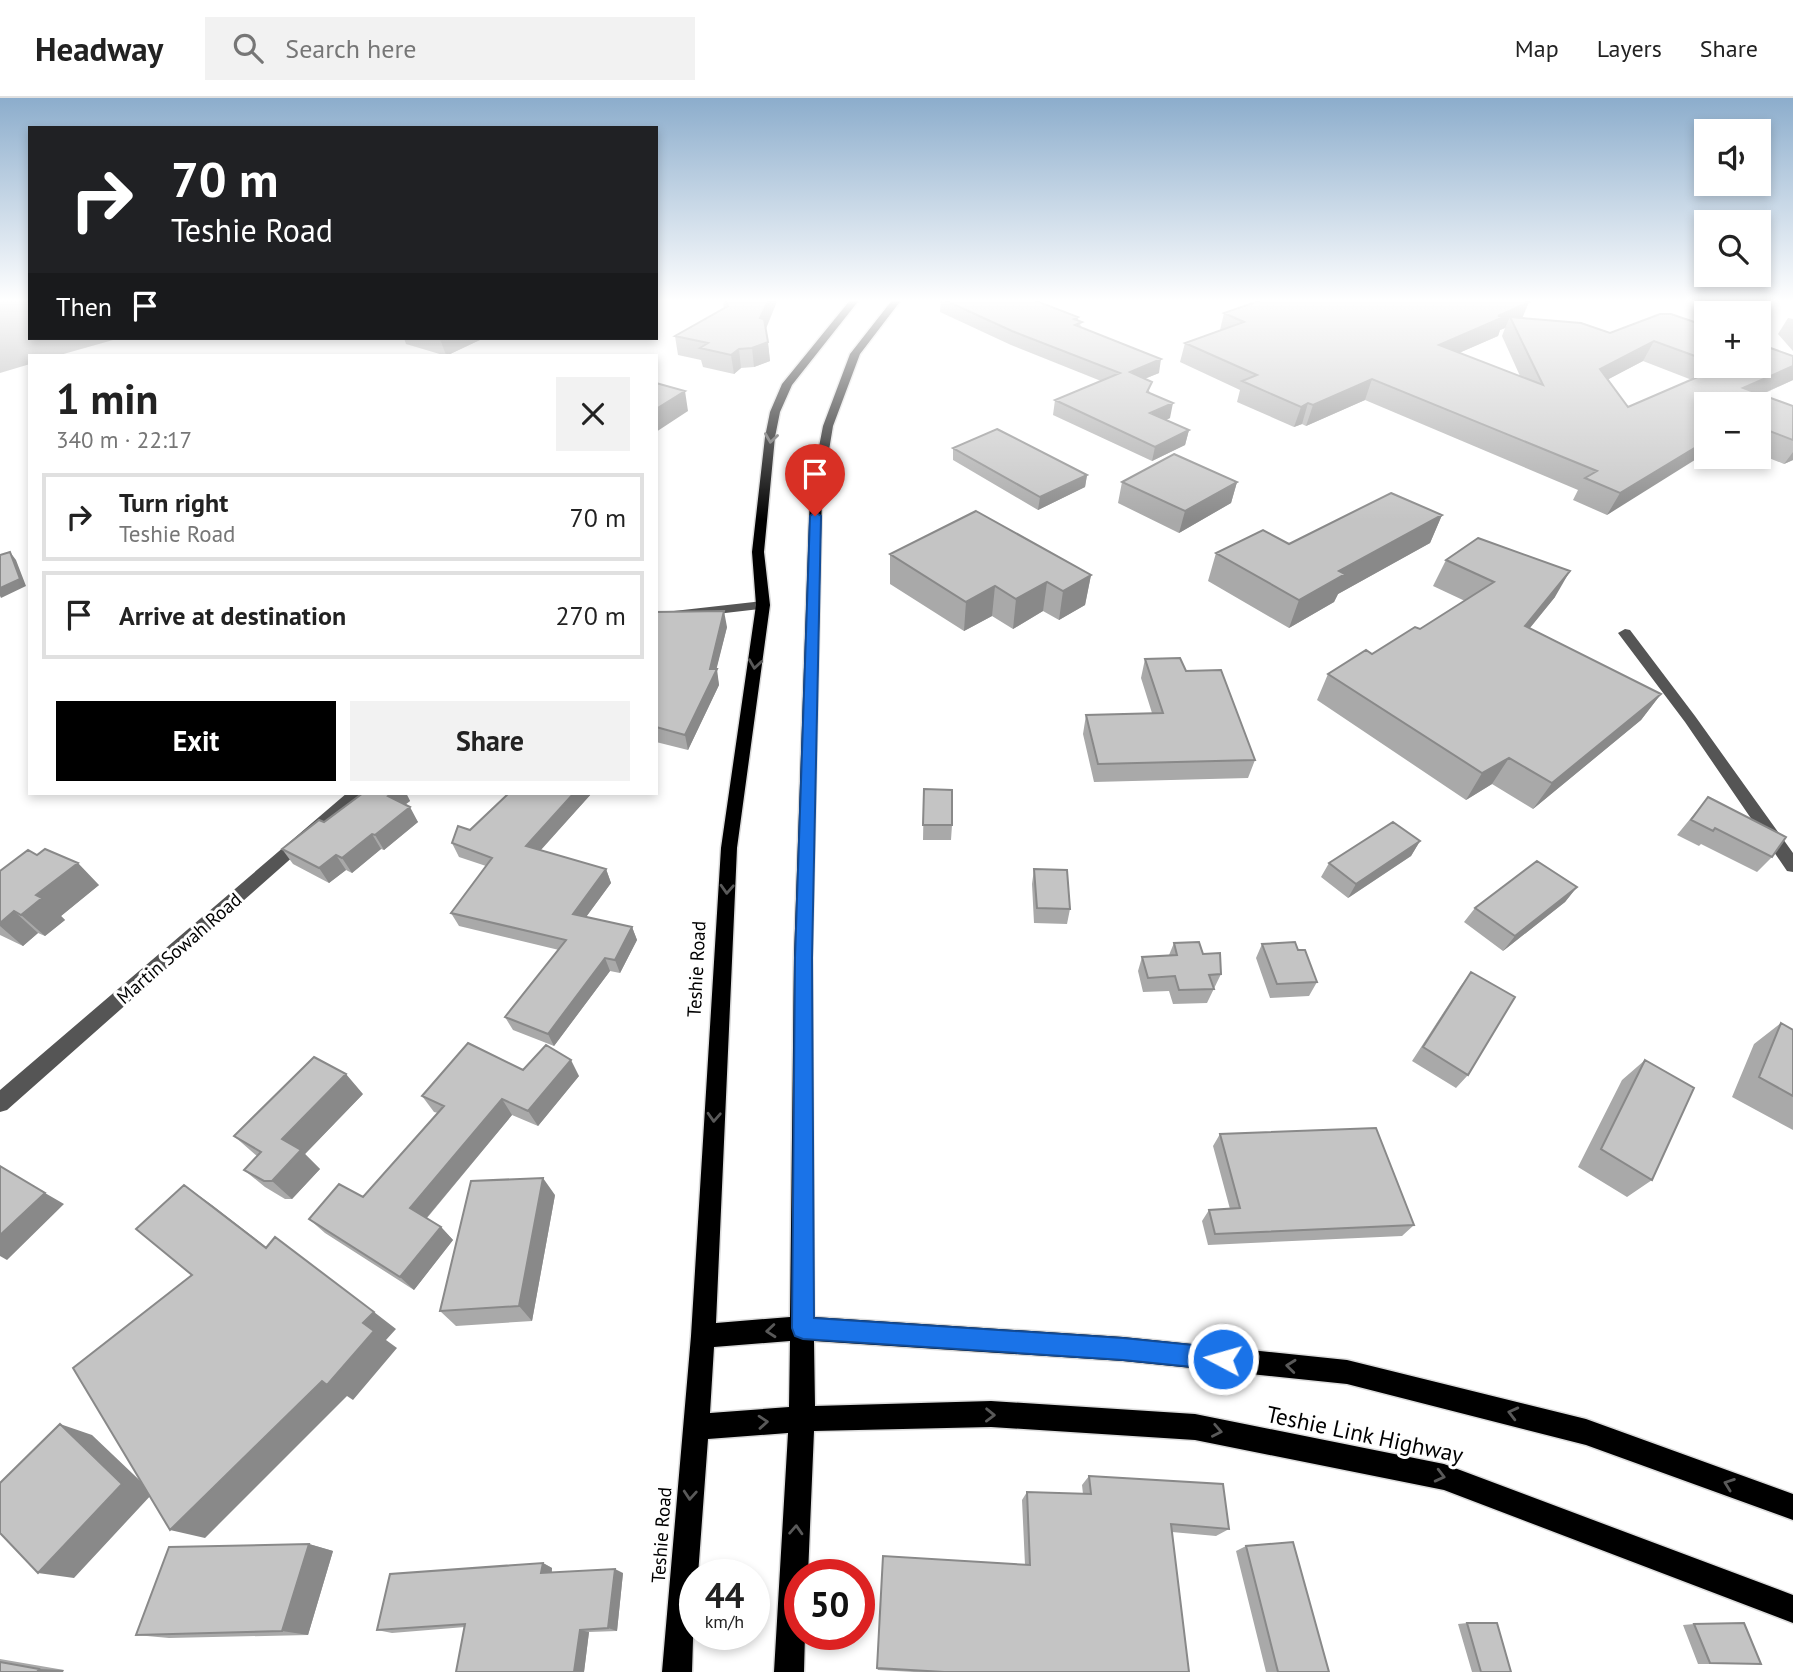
<!DOCTYPE html>
<html lang="en">
<head>
<meta charset="utf-8">
<style>
	:root { --surface:#fff; --page:#f2f2f2; --text:#222; --muted:#767676; --line:#e0e0e0; --accent:#000 }
	body { margin:0; font-family:"PT Sans",sans-serif; background:var(--page); color:var(--text); height:100vh; display:flex; flex-direction:column; font-size:26px; white-space:nowrap }
	* { box-sizing:border-box; margin:0 }
	p { font-size:23px; color:var(--muted) }
	.icon { flex:none; width:38px; height:38px; fill:none; stroke:currentColor; stroke-width:2; stroke-linecap:round; stroke-linejoin:round }
	.map { position:relative; flex:1; overflow:hidden }
	.drawer { position:absolute; left:28px; top:256px; width:630px; height:441px; display:flex; flex-direction:column; background:var(--surface); border-radius:0px; box-shadow:0 4px 10px #0003 }
	.drawer>* { flex:none }
	.guide { position:absolute; left:28px; top:28px; width:630px; height:214px; border-radius:0px; box-shadow:0 4px 10px #0003; background:#202124; color:#fff; overflow:hidden }
	.tools { position:absolute; left:1694px; top:21px; display:grid; gap:14px }
	.tools a { display:grid; place-items:center; width:77px; height:77px; border-radius:0px; background:var(--surface); box-shadow:0 4px 10px #0003; font-size:35px }
	.speed { position:absolute; left:679px; top:1461px; display:flex; gap:14px; font-size:35px; font-weight:700; text-align:center }
	.speed>* { display:grid; place-content:center; width:91px; height:91px; border-radius:50%; background:var(--surface); box-shadow:0 4px 10px #0003; line-height:1 }
	.speed small { font-size:18px; font-weight:400 }
	.speed .limit { border:10px solid #d22; background:#fff; color:#111 }
	.pin { position:absolute; display:grid; place-items:center; width:60px; height:60px; color:#fff; margin:-72px -30px; border-radius:50% 50% 50% 0; rotate:-45deg; box-shadow:0 0 7px #0007 }
	.pin .icon { rotate:45deg }
	.me { position:absolute; width:77px; margin:-38px; rotate:276deg; stroke-linejoin:round; filter:drop-shadow(0 0 5px #0008) }
	.turn { display:flex; align-items:center; gap:24px; height:147px; padding:0 28px; font-size:32px }
	.turn .icon { width:91px; height:91px; stroke-width:2.5 }
	.turn b { display:block; font-size:49px; line-height:60px }
	.then { display:flex; align-items:center; height:66px; padding:0 28px; background:#0003; gap:14px; font-size:26px }
	.round { display:grid; place-items:center; flex:none; width:74px; height:74px; border-radius:0px; background:var(--page) }
	.head { display:flex; align-items:center; justify-content:space-between; height:119px; padding:0 28px }
	h1 { font-size:42px; font-weight:700; line-height:52px }
	.cta { display:flex; gap:14px; margin-top:auto; padding:14px 28px }
	.cta a { flex:1; height:80px; border-radius:0px; background:var(--accent); color:#fff; font-size:28px; font-weight:700; line-height:80px; text-align:center }
	.cta a+a { background:var(--page); color:var(--text) }
	ul { padding:0; list-style:none }
	li { display:flex; align-items:center; gap:21px; height:88px; margin:0 14px 10px; padding:0 14px; border:4px solid var(--line); border-radius:0px }
	li div { flex:1 }
	li b { display:block; font-size:26px }
	li em { font-style:normal }
	header { display:flex; align-items:center; gap:42px; box-sizing:border-box; height:98px; padding:0 35px; background:var(--surface); border-bottom:2px solid var(--line) }
	header strong { font-size:33px }
	nav { display:flex; gap:38px; margin-inline-start:auto; font-size:24px }
	.search { width:490px; height:63px; background:var(--page); display:flex; align-items:center; gap:18px; box-sizing:border-box; padding:0 24px; border-radius:0px; color:var(--muted); font-size:26px }
	.map>svg:first-child { display:block }
	.water { fill:#a3a3a3 }
	.lines { fill:none; stroke-linecap:round; stroke-linejoin:round }
	.major-casing { stroke:#dbdbdb; stroke-width:3 }
	.minor { fill:#555; fill-rule:evenodd }
	.major { fill:#000; fill-rule:evenodd }
	.wall { fill:#a9a9a9; fill-rule:evenodd }
	.shaded-wall { fill:#898989 }
	.building { fill:#c4c4c4; stroke:#898989; stroke-width:2 }
	.oneway { stroke:#595959 }
	.route { fill:#1a73e8; stroke:#114b97; stroke-width:2 }
	.labels { text-anchor:middle; dominant-baseline:central; stroke-width:6; stroke-linejoin:round; paint-order:stroke }
	.street-label { font-size:19px; fill:#000; stroke:#fff }
	.near-street-label { font-size:23px; fill:#000; stroke:#fff }
</style>
</head>
<body>
<header>
<strong>Headway</strong>
<div class="search"><svg class="icon" aria-label="search" viewBox="0 0 24 24"><circle cx="10" cy="10" r="6"/><path d="M15 15l6 6"/></svg>Search here</div>
<nav><a>Map</a><a>Layers</a><a>Share</a></nav>
</header>
<div class="map">
<svg width="1793" height="1574" viewBox="0 0 1793 1574">
	<rect width="100%" height="100%" fill="#fff"/>
	<path class="water" d="M0,201H30V240H120L60,257H30V266L0,275Z"/>
	<g class="lines">
		<defs>
			<path id="major" d="M851,201H860L792,287L780,314L775,339L764,454L770,507L737,750L716,1225L790,1219L794,860L810,395L823,328L850,256L893,201H902L860,256L833,328L822,395L812,860L814,1219L1123,1239L1347,1262L1586,1321L1793,1396V1422L1586,1347L1347,1286L1123,1263L814,1243L815,1308L991,1303L1195,1316L1444,1366L1793,1497V1525L1444,1392L1195,1342L991,1329L814,1333L808,1477H800V1536H805L804,1574H774L788,1335L708,1341L698,1477H695L692,1574H662L691,1238L721,750L756,507L752,454L765,339L770,314L782,286ZM790,1243L789,1309L710,1315L714,1249Z"/>
		</defs>
		<use href="#major" class="major-casing"/>
		<path class="minor" d="M763,503L770,507L768,510L656,523V515Z
			M1625,531L1630,532L1695,618L1793,755V774L1787,773L1685,624L1618,535Z
			M347,695H365L7,1012L0,1014V992Z"/>
		<use href="#major" class="major"/>
	</g>
	<path class="wall" d="M723,201H778L766,231L770,263L754,269L741,270L734,276L703,269L701,262L678,257L675,238L724,211Z
		M941,201L1078,219V222L1082,230L1159,275L1144,281L1150,295L1170,320L1166,322L1189,332L1185,347L1152,363L1053,317L1055,302L1101,283L1011,247L940,214Z
		M1264,201L1522,220L1610,235L1706,228V268H1759L1793,282L1761,297L1793,308V362L1784,366L1759,356V306L1607,417L1573,402L1578,392L1365,302L1306,328L1302,326L1294,329L1237,304L1240,292L1180,264L1185,245L1220,232L1224,215ZM1505,230L1502,238L1520,278L1459,255L1498,238L1500,232ZM1643,263L1692,282L1628,309L1608,281Z
		M1788,220L1793,221V253L1778,236Z
		M404,240H484L448,257H443L406,246Z
		M953,350L1087,377L1085,389L1038,412L953,362Z
		M1122,384H1237L1231,405L1179,435L1118,405Z
		M1442,417L1430,445L1338,496L1334,504L1289,530L1208,483L1216,455L1289,446Z
		M890,456L1091,477L1085,507L1059,522L1043,513L1013,531L992,518L964,533L890,486Z
		M1446,462L1555,499L1530,530L1661,596L1641,622L1533,711L1492,686L1466,702L1317,602L1328,576L1372,556L1420,531L1465,503L1433,488Z
		M656,514L727,529L716,571L719,587L688,652L656,644Z
		M1145,561L1186,573L1255,662L1248,680L1094,684L1083,636L1086,617L1152,615L1141,580Z
		M924,691L952,727L951,742H923Z
		M359,695H406L410,703L405,707L418,724L384,752L381,751L352,775L346,772L329,785L293,766L282,751L324,724L360,697Z
		M509,695H592L540,752L606,771L611,785L586,819L632,829L637,842L620,875L610,873L554,948L513,932L505,919L559,852L459,828L451,815L486,768L459,759L452,745L470,732Z
		M1708,699L1772,759L1757,774L1701,746L1699,748L1677,737Z
		M1420,743L1411,758L1348,800L1321,779L1329,765Z
		M1034,771L1070,811L1067,826L1034,825L1032,786Z
		M0,773L99,787L61,818L65,822L45,838L38,835L23,848L0,837Z
		M1577,789L1565,804L1503,853L1464,824L1475,810Z
		M1174,845L1203,856L1221,876L1207,905L1173,906L1169,893L1143,894L1138,873L1142,859L1169,857Z
		M1262,846L1298,852L1317,884L1309,898L1270,900L1256,860Z
		M1471,874L1468,977L1456,990L1412,963L1460,889Z
		M1781,925L1793,932V1032L1732,999L1754,946Z
		M1645,962L1652,1082L1627,1099L1578,1069L1622,982Z
		M523,972L579,978L538,1028L512,1017L427,1120L441,1129L453,1142L414,1192L325,1135L309,1121L363,1099L438,1015L434,1014L422,998Z
		M363,996L305,1056L320,1071L292,1101H285L265,1089L244,1072L257,1058L234,1038Z
		M1220,1036L1414,1127L1402,1138L1208,1147L1202,1123L1209,1112L1230,1111L1213,1048Z
		M555,1097L532,1223L456,1228L440,1213Z
		M1089,1378L1229,1431L1216,1438L1172,1434L1189,1574H914L878,1572L877,1570L1025,1467L1022,1402L1027,1394L1083,1396L1082,1387Z
		M309,1446L333,1453L308,1537L169,1540L136,1537Z
		M1246,1448L1329,1574H1266L1236,1453Z
		M543,1465L552,1470V1474L623,1475L617,1533L589,1534L584,1574H456L465,1529L392,1535L377,1532Z
		M1467,1525L1511,1574H1472L1458,1526Z
		M1694,1526L1761,1566H1698L1683,1527Z
		M0,1561L64,1572L0,1574Z"/>
	<path class="shaded-wall" d="M769,201H778L762,239L760,220Z
		M1529,204L1521,223L1510,219L1505,230L1500,232L1498,238L1431,267L1439,247L1498,218Z
		M443,240H484L448,257H446L440,241Z
		M1654,243L1643,263L1590,291L1600,271Z
		M768,244L770,263L754,269L752,250Z
		M739,251L741,270L734,276L731,257Z
		M1161,261L1159,275L1127,288L1130,274Z
		M1793,268V282L1739,306L1743,290Z
		M1372,281L1365,302L1306,328L1313,307Z
		M685,293L688,313L656,334V311Z
		M1173,305L1170,320L1147,330L1150,315Z
		M1308,305L1302,326L1294,329L1301,309Z
		M1189,332L1185,347L1152,363L1155,349Z
		M1706,343V355L1607,417L1620,395Z
		M1793,354V362L1784,366Z
		M1087,377L1085,389L1038,412L1040,399Z
		M1237,384L1231,405L1179,435L1185,413Z
		M1442,417L1430,445L1338,496L1334,504L1289,530L1299,502L1339,473Z
		M10,454L16,462L26,488L1,500L0,498V490Z
		M1570,473L1555,499L1510,554L1525,528Z
		M1091,477L1085,507L1059,522L1063,493Z
		M1047,484L1043,513L1013,531L1016,501Z
		M995,488L992,518L964,533L966,504Z
		M724,513L727,529L716,573L717,571L719,587L688,652L685,637L710,571Z
		M1661,596L1641,622L1533,711L1552,685Z
		M1509,660L1492,686L1466,702L1482,675Z
		M392,695H406L410,703L396,713L388,698Z
		M574,695H592L532,762L526,748Z
		M410,709L418,724L384,752L375,737Z
		M372,736L381,751L352,775L342,760Z
		M1420,743L1411,758L1348,800L1356,786Z
		M336,757L346,772L329,785L319,770Z
		M78,765L99,787L61,818L65,822L45,838L21,817L36,797Z
		M606,771L611,785L578,830L573,816Z
		M1577,789L1565,804L1503,853L1515,838Z
		M14,813L38,835L23,848L0,828V825Z
		M632,829L637,842L620,875L615,862Z
		M605,860L610,873L554,948L548,936Z
		M571,962L579,978L538,1028L528,1013Z
		M346,976L363,996L305,1056L320,1071L292,1101L272,1083L282,1041Z
		M502,1001L512,1017L423,1124L410,1110Z
		M543,1080L555,1097L532,1223L519,1208Z
		M184,1087L212,1107L292,1169L266,1150Z
		M45,1095L64,1106L7,1162L0,1158V1137Z
		M441,1129L453,1142L414,1192L400,1179Z
		M374,1214L396,1231L386,1242L397,1250L353,1302L347,1298L205,1440L170,1432Z
		M60,1326L92,1337L153,1395L74,1480L38,1475Z
		M309,1446L333,1453L308,1537L282,1533Z
		M543,1465L552,1470L551,1479L541,1475Z
		M615,1471L623,1475L617,1533L608,1530Z
		M580,1532L589,1534L584,1574H574Z
		M39,1571L64,1572L63,1574H37Z"/>
	<path class="building" d="M725,201H769L760,220L764,221L768,244L752,250L739,251L731,257L700,250L708,245L675,238L728,208Z
		M942,201H1031L1078,219L1074,221L1082,224L1075,227L1161,261L1130,274L1152,284L1147,294L1173,305L1150,315L1189,332L1155,349L1055,302L1120,275L1012,233Z
		M1264,201H1521L1529,204L1498,218H1506L1439,247L1543,287L1510,219L1581,225L1610,235L1660,216H1671L1706,228V262L1654,243L1600,271L1628,309L1723,268H1721H1759V246L1793,258V268L1743,290L1793,308V342L1759,329V306H1706V343L1620,395L1585,380L1597,373L1372,281L1313,307L1308,305L1301,309L1242,283L1257,277L1185,245L1244,224L1224,215Z
		M656,285L685,293L656,311Z
		M997,331L1087,377L1040,399L953,350Z
		M1174,356L1237,384L1185,413L1122,384Z
		M1391,395L1442,417L1339,473L1345,476L1299,502L1216,455L1263,432L1289,446Z
		M976,413L1091,477L1063,493L1047,484L1016,501L995,488L966,504L890,456Z
		M1478,440L1570,473L1525,528L1661,596L1552,685L1509,660L1482,675L1328,576L1366,552L1372,556L1415,529L1420,531L1494,484L1446,462Z
		M10,454L20,481L0,490V457Z
		M724,513L710,571H717L685,637L656,629V514Z
		M1180,560L1186,573L1221,572L1255,662L1098,666L1086,617L1163,615L1145,561Z
		M924,691L952,692V727H923Z
		M363,695H392L388,698L410,709L375,737L372,736L342,760L336,757L319,770L282,751L319,722L324,724Z
		M509,695H574L526,748L606,771L573,816L632,829L615,862L605,860L548,936L505,919L566,842L451,815L492,760L452,745L458,728L470,732Z
		M1708,699L1786,739L1772,759L1715,730L1713,733L1691,722Z
		M1393,724L1420,743L1356,786L1329,765Z
		M45,751L78,765L36,797L42,800L21,817L14,813L0,825V773L28,752L37,757Z
		M1537,763L1577,789L1515,838L1475,810Z
		M1034,771L1067,772L1070,811L1037,810Z
		M1199,844L1203,856L1220,855L1221,876L1209,877L1214,891L1179,892L1175,878L1148,880L1142,859L1177,857L1174,845Z
		M1295,844L1298,852H1305L1317,884L1277,886L1262,846Z
		M1471,874L1515,899L1468,977L1423,949Z
		M1781,925L1793,932V998L1759,979Z
		M468,945L523,972L546,947L571,962L528,1013L502,1001L410,1110L441,1129L400,1179L309,1121L339,1086L363,1099L444,1008L422,998Z
		M314,959L346,976L282,1041L301,1052L272,1083H264L244,1072L261,1054L234,1038Z
		M1645,962L1694,990L1652,1082L1601,1051Z
		M1376,1030L1414,1127L1215,1136L1209,1112L1240,1110L1220,1036Z
		M0,1068L45,1095L0,1137Z
		M543,1080L519,1208L440,1213L471,1083Z
		M184,1087L266,1150L275,1139L374,1214L363,1225L374,1233L327,1287L322,1283L170,1432L73,1270L192,1177L136,1131Z
		M60,1326L122,1386L38,1475L0,1435V1385Z
		M1089,1378L1223,1386L1229,1431L1171,1426L1189,1574H944L877,1570L883,1458L1030,1467L1027,1394L1091,1396Z
		M1293,1444L1329,1574H1278L1246,1448Z
		M309,1446L282,1533L136,1537L169,1449Z
		M543,1465L541,1475L615,1471L608,1530L580,1532L574,1574H456L465,1526L377,1532L390,1476Z
		M1467,1525H1497L1511,1574H1481Z
		M1744,1525L1761,1566L1710,1565L1694,1526Z
		M0,1564L39,1571L37,1574H0Z"/>
	<defs><path id="oneway-chevron" d="M-2-3.5L2.5 0L-2 3.5" fill="none" stroke-width="1.6" stroke-linecap="round" stroke-linejoin="round" transform="scale(1.75)"/></defs>
	<g class="oneway">
		<use href="#oneway-chevron" transform="translate(771 340) rotate(98)"/>
		<use href="#oneway-chevron" transform="translate(755 566) rotate(98)"/>
		<use href="#oneway-chevron" transform="translate(727 791) rotate(93)"/>
		<use href="#oneway-chevron" transform="translate(714 1019) rotate(93)"/>
		<use href="#oneway-chevron" transform="translate(771 1233) rotate(175)"/>
		<use href="#oneway-chevron" transform="translate(1291 1268) rotate(-174)"/>
		<use href="#oneway-chevron" transform="translate(1513 1315) rotate(-166)"/>
		<use href="#oneway-chevron" transform="translate(990 1317) rotate(1)"/>
		<use href="#oneway-chevron" transform="translate(763 1324) rotate(-4)"/>
		<use href="#oneway-chevron" transform="translate(1217 1333) rotate(11)"/>
		<use href="#oneway-chevron" transform="translate(1440 1378) rotate(14)"/>
		<use href="#oneway-chevron" transform="translate(1729 1386) rotate(-160)"/>
		<use href="#oneway-chevron" transform="translate(690 1397) rotate(94)"/>
		<use href="#oneway-chevron" transform="translate(796 1432) rotate(-87)"/>
	</g>
	<linearGradient id="sky" x2="0" y2="1"><stop stop-color="#8cadcc"/><stop offset="0.48" stop-color="#fff"/><stop offset="1" stop-color="#fff" stop-opacity="0"/></linearGradient>
	<rect width="1793" height="422" fill="url(#sky)"/>
	<path class="route" d="M815,414L821,418L812,860L814,1220L1123,1240L1223,1250L1231,1253L1234,1261L1231,1269L1223,1272L1123,1262L803,1241L795,1238L792,1230L795,860L810,418Z"/>
	<g class="labels">
		<g class="street-label">
			<text transform="translate(179 850) rotate(-41)">Martin Sowah Road</text>
			<text transform="translate(696 871) rotate(-87)">Teshie Road</text>
			<text transform="translate(661 1437) rotate(-86)">Teshie Road</text>
		</g>
		<g class="near-street-label">
			<text transform="translate(1365 1336) rotate(12)">Teshie Link Highway</text>
		</g>
	</g>
</svg>
<div class="tools">
<a><svg class="icon" aria-label="sound" viewBox="0 0 24 24"><path d="M4 9h4l5-4v14l-5-4H4zM17 9q2 3 0 6"/></svg></a>
<a><svg class="icon" aria-label="search" viewBox="0 0 24 24"><circle cx="10" cy="10" r="6"/><path d="M15 15l6 6"/></svg></a>
<a>+</a>
<a>−</a>
</div>
<div class="speed"><div>44<small>km/h</small></div><div class="limit">50</div></div>
<div class="pin" style="left:815px;top:418px;background:#d93025"><svg class="icon" aria-label="arrive" viewBox="0 0 24 24"><path d="M6 21V4h12l-3 4 3 4H6"/></svg></div>
<svg class="me" style="left:1223px;top:1261px" viewBox="-20 -20 40 40"><circle r="17" fill="#1a73e8" stroke="#fff" stroke-width="3"/><path d="M0-11L8 9 0 5-8 9z" fill="#fff"/></svg>
<div class="guide">
<div class="turn"><svg class="icon" aria-label="right" viewBox="0 0 24 24"><path d="M7 20v-9h11M14 6l5 5-5 5"/></svg><div><b>70 m</b>Teshie Road</div></div>
<div class="then">Then<svg class="icon" aria-label="arrive" viewBox="0 0 24 24"><path d="M6 21V4h12l-3 4 3 4H6"/></svg></div>
</div>
<section class="drawer">
<div class="head"><div><h1>1 min</h1><p>340 m · 22:17</p></div><a class="round"><svg class="icon" aria-label="close" viewBox="0 0 24 24"><path d="M6 6l12 12M18 6L6 18"/></svg></a></div>
<ul>
<li><svg class="icon" aria-label="right" viewBox="0 0 24 24"><path d="M7 20v-9h11M14 6l5 5-5 5"/></svg><div><b>Turn right</b><p>Teshie Road</p></div><em>70 m</em></li>
<li><svg class="icon" aria-label="arrive" viewBox="0 0 24 24"><path d="M6 21V4h12l-3 4 3 4H6"/></svg><div><b>Arrive at destination</b></div><em>270 m</em></li>
</ul>
<div class="cta"><a>Exit</a><a>Share</a></div>
</section>
</div>
</body>
</html>
